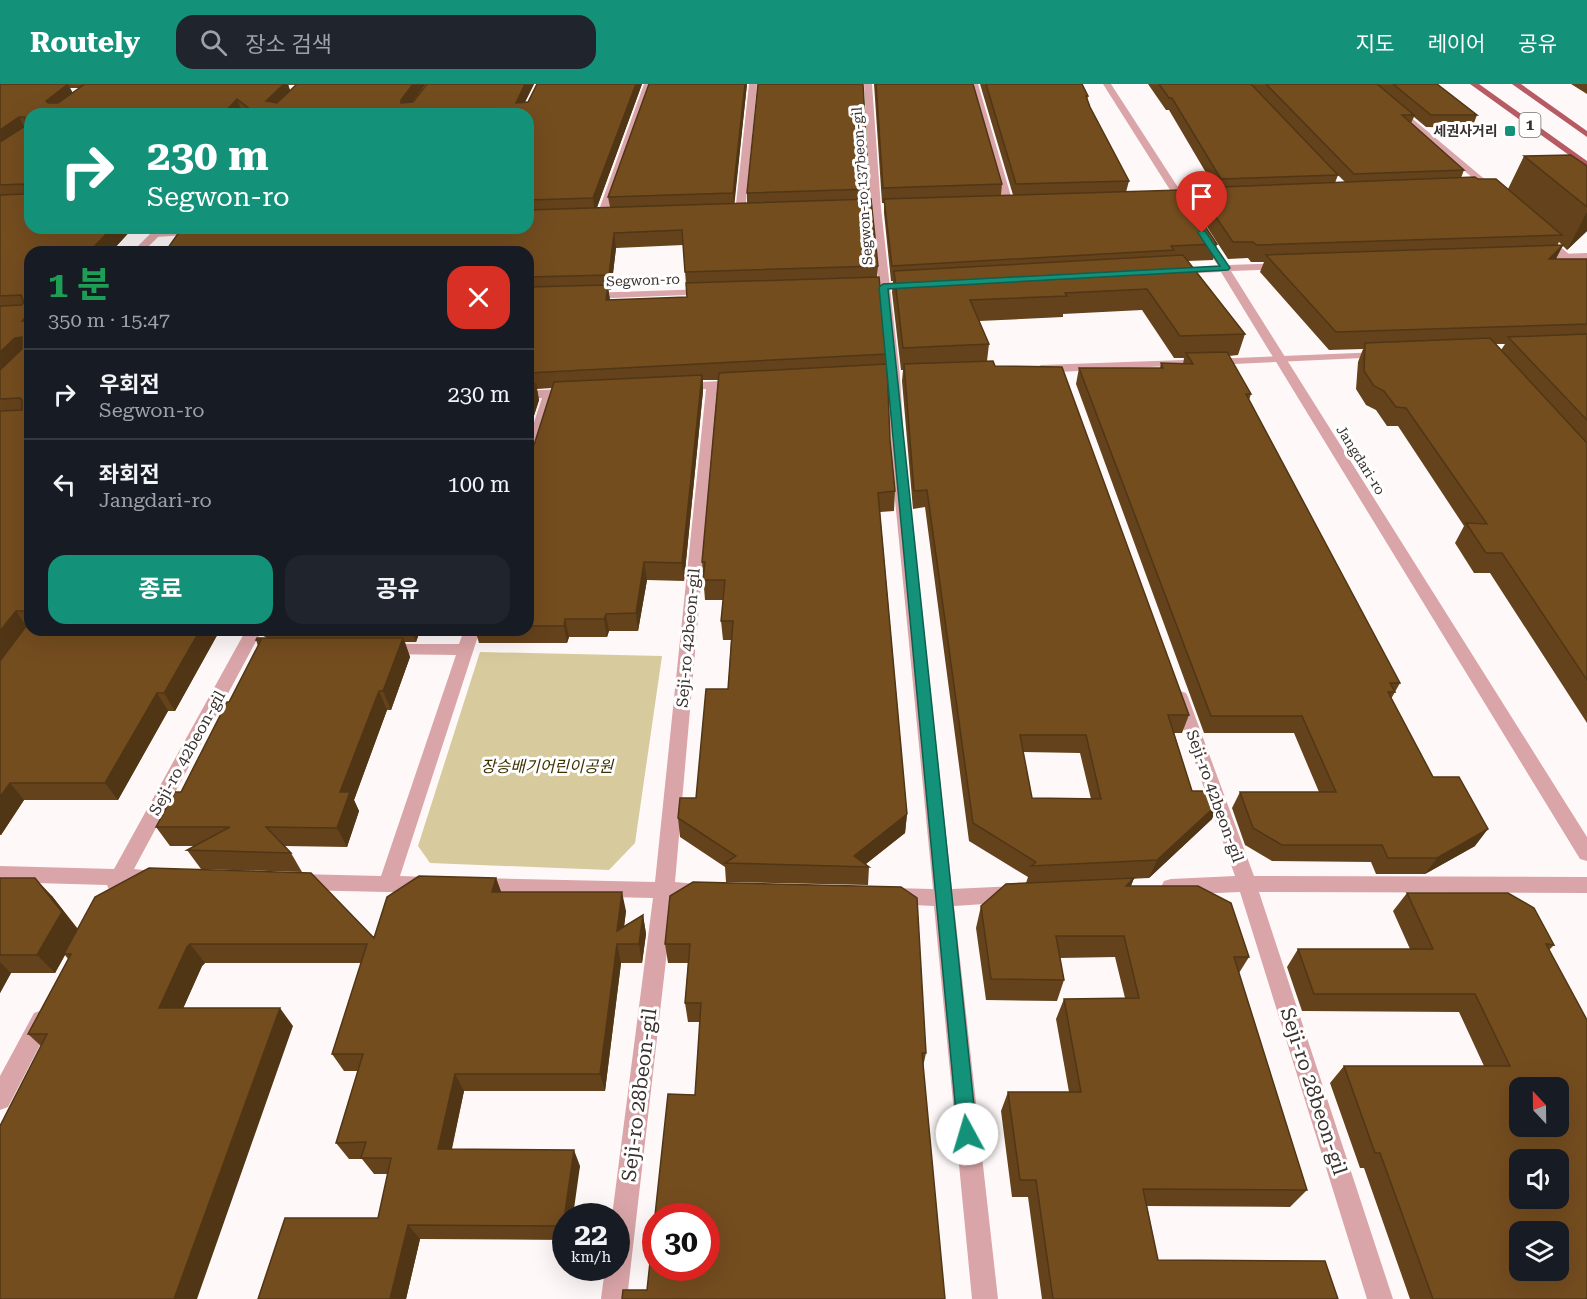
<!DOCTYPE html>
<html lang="ko">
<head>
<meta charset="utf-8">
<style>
	:root { --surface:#171b24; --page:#20242c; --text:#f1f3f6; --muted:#9ea1a6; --line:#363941; --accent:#149279 }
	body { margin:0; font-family:"Roboto Serif","Noto Sans KR",serif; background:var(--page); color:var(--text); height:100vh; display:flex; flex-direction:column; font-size:22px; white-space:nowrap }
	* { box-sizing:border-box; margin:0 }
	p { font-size:20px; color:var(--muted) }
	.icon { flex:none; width:33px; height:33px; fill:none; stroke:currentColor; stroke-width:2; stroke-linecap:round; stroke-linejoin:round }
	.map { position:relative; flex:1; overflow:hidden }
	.drawer { position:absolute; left:24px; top:162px; width:510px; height:390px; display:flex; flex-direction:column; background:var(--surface); border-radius:18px; box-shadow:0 6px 24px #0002 }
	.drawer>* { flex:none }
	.top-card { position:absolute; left:24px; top:24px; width:510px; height:126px; border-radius:18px; box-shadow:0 6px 24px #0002; background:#149279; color:#fff; overflow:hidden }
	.needle { width:39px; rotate:338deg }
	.fabs { position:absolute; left:1509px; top:993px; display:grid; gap:12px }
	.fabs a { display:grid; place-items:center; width:60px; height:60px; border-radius:12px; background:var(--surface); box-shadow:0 6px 24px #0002; font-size:30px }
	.speed { position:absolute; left:552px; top:1119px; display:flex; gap:12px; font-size:30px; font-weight:700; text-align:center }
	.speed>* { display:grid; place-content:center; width:78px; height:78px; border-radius:50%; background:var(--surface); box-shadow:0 6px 24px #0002; line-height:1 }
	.speed small { font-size:15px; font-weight:400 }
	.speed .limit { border:9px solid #d22; background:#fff; color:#111 }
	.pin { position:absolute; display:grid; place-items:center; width:51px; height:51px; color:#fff; margin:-62px -26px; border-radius:50% 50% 50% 0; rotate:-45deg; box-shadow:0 0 6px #0007 }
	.pin .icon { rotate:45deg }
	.me { position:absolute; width:66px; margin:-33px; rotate:354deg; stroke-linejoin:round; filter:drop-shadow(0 0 4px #0008) }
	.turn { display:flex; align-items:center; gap:21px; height:126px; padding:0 24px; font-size:27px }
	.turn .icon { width:78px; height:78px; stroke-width:2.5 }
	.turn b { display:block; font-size:42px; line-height:51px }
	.round { display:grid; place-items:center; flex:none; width:63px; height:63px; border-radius:18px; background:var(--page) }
	.headline { display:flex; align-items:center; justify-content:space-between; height:102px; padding:0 24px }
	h1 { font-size:36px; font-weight:700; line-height:45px; color:#1e9e55 }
	.cta { display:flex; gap:12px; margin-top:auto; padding:12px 24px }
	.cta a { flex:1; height:69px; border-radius:18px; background:var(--accent); color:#fff; font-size:24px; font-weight:700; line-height:69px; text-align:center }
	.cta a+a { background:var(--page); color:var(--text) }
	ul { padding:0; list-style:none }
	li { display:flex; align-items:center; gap:18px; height:90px; padding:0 24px; border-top:2px solid var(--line) }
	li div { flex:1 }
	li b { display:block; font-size:22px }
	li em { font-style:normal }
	header { display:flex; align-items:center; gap:36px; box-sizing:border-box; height:84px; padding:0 30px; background:var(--accent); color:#fff }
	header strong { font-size:28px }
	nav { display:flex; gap:33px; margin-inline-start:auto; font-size:21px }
	.search { width:420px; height:54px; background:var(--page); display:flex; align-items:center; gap:15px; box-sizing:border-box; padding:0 21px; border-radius:18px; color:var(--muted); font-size:22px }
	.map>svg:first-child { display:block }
	.green { fill:#d7ca9d }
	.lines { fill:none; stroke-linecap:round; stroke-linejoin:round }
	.minor { fill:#daa5a8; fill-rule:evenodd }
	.tertiary { fill:#daa5a8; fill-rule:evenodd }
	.primary { fill:#b65a64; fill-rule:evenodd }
	.wall { fill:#64421b; fill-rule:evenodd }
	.shaded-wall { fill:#513616 }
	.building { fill:#744d1f; stroke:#513616; stroke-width:1.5; fill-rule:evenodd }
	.route { fill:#149279; stroke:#0d5f4f; stroke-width:1.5 }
	.poi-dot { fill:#149279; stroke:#fff; stroke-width:2 }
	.labels { text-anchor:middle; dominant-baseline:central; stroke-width:6; stroke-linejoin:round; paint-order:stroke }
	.far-poi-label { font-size:14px; font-weight:bold; fill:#3a322f; stroke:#fff; text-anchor:end }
	.far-street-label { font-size:14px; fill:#3a322f; stroke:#fff }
	.shield { fill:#fff; stroke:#75706d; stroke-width:1.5 }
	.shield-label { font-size:15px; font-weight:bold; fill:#3a322f }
	.street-label { font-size:16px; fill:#3a322f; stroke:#fff }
	.park-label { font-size:16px; font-style:italic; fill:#3d3100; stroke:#fff }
	.near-street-label { font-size:20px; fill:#3a322f; stroke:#fff }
</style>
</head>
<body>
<header>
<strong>Routely</strong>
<div class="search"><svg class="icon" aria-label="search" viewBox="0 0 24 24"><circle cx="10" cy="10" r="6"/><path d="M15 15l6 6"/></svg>장소 검색</div>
<nav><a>지도</a><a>레이어</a><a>공유</a></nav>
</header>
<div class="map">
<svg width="1587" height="1215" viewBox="0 0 1587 1215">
	<rect width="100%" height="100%" fill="#fef9f8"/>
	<path class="green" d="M480,568L662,572L635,759L609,786L430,779L418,762Z"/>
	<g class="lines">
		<path class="minor" d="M644,0H652L606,134L598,136L596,134Z
			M749,0H757L745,129L740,132L735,129Z
			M864,0H872L881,124L900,292L905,375L952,805L1016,802L1023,804L1026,810L1023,816L1016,818L954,822L998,1215H972L934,822L892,820L885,818L882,812L885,806L892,804L933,805L891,375L888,292L871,124Z
			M970,0H978L1013,119L1011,121L1003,119Z
			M1362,0H1371L1500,108V112H1494Z
			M1217,109L1222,112L1220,114L1164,116L1159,113L1164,110Z
			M200,145L203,146V150L155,153L150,150L155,147Z
			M1540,150H1546L1587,186V194L1540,154Z
			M1381,268L1387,271L1385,273L1212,281L1206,278L1212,275Z
			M1183,276L1189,279L1187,281L1041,289L1035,285L1041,281Z
			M740,296L744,297V303L718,305L675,798L708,801L711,807L708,813L701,815H673L627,1215H601L605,1184H616V1132H612L653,814L478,810L471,808L468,802L471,796L478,794L655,798L706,305L682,307L676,303L682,299Z
			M572,304L576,305V311L555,313L535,377L528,381V357L542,314L528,315V307Z
			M246,546H262L134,785L163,788L166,794L163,800L156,802L125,801L123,806L116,808L109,806L107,801L0,798V782L114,785Z
			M464,546H480L400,792L429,793L436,795L439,801L436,807L429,809L298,806L291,804L288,798L291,792L298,790L381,792L456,571L385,570L379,569L377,565L379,561L385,560H459Z
			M1180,607L1186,609L1188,613L1254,792L1587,793V809L1259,808L1393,1215H1367L1240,808L1171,811L1164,809L1161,803L1164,797L1171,795L1235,792L1172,613L1174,609Z
			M42,926L50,929L53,936L8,1023L0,1026V992L34,929Z"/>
		<path class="tertiary" d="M1103,0H1111L1192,125L1190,127L1182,125Z
			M156,144H167L143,168H132Z
			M1203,147L1206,148L1228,181L1283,179L1288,182L1283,185L1231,187L1587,753V777L1580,775L1221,188L1174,190L1169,187L1174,184L1218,182L1198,150Z
			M1587,169V175L1534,177L1529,174L1534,171Z
			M915,198L919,199V203L860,206L855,203L860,200Z
			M708,205L713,208L712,210L587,215L582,212L587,209Z"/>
		<path class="primary" d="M1470,0H1479L1587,77V84Z
			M1512,0H1521L1587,47V53Z"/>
	</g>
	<path class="wall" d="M0,0H426L412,18L427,0H534L525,18L642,0L597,123H610L608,113L747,0L734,119H747V109L869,105V115L878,182L877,193L887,270L886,280L890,356L895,407L894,427L880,428L907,730L905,749L866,780L869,783L868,801L726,798L725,783L680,753L678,734L696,714L728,605L731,556H723L721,537L723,516H705L702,478L718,296H703V307L684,497L647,496L638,547H609L607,553H569L567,559H479L475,546H528V364L534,361L552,304L537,305L539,316L528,350V30H244L242,28L30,144H133L111,168H30V546H220L175,627H168L118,716H24L1,751H0ZM288,1H296L290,7ZM70,4H80L73,9ZM683,161L687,213L610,216L608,206H611L616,164Z
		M874,0H973L1002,100L1001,111H1013L980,0H1082L1088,12L1087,16L1090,23L1129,97L1126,108L1217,160L1213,176L1188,177L1245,250L1238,271L1229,272L1251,310L1249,316L1400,599L1391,615L1433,693L1475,762L1425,790H1376L1371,778L1272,777L1245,761L1232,724L1240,708H1319L1294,649H1204L1076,300L1079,284H1160L1161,279L1183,280L1184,274H1174L1142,226L1063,230V233L979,237L989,260L987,277L995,282L1189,631L1182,649H1174L1192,707L1212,735L1149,794L1127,795L1134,794L1131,802L1249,873L1239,889L1307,1106L1290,1123L1147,1122L1158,1176L1338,1215H1042L1028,1113H1012L1001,1027L1008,1008H1069L1056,935L1064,915L1125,914L1115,873L1060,874L1064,896L1057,917L986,916L976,844L981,822L1026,799L1028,793L969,757L925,423L913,425L902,297L903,286H901L892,208L893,197H891L884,129V119H882ZM1023,668L1080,669L1091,715L1032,714Z
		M1148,0H1437L1477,31L1472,44L1426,43L1414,33L1411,39L1464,86L1461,94L1478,95L1508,105L1524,72L1587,82V147L1567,166L1559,158L1557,162L1563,161L1556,175H1587V639L1490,489H1474L1455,459L1464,442L1398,342H1387L1376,326L1366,321L1356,305L1358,278L1363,265L1329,266L1260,188L1264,178H1251L1248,174L1228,175L1192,120L1196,104H1215L1169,26H1166ZM1338,91L1345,98L1335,99ZM1496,260H1505L1501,266Z
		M1571,0H1587V10Z
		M260,546H462L461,547H420L416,558H405L410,573L391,626H387L354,716L359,727L347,763L285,762L291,769L302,788L201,785L187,766L195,762H170L156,743L181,708L229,618L258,562L256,556L267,554L262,551Z
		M0,794L52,812L78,845L374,854L496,794L501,808L626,827L624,842L643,831L646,850L642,879H621L605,1007H464L452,1065L580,1082L566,1132V1156L420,1155L406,1215H258L378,1134L388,1090H374L362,1075H349L336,1059L358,987H344L332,970L361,879H205L202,882L183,924L293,942L41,962L28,950L68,875L65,871L55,889H11L0,909Z
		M1407,809L1554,861L1549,866L1587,1215H1410L1364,1084H1360L1330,999L1344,982H1484L1459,928L1302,927L1287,883L1298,865H1410L1393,827Z
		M670,812L926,969L923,983L647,1206L695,1011L700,938H688L685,919L688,879H668L665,860Z"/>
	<path class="shaded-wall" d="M68,0L74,12L52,30L46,17Z
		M284,0H288L291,9L271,30L266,17Z
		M413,0H426L404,29L401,16Z
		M525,0H534L519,30L516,19Z
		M636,0H642L595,129L593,114Z
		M745,0H747L734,124L733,109Z
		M237,15L242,28L240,30H223Z
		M19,33L26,46L0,64V46Z
		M1587,128V147L1567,166Z
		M112,144H133L111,168H89Z
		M614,149L616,164L611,206L609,191Z
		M1563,161L1554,178L1549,175Z
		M608,201L610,217L606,216Z
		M30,229V251L22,237Z
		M22,253L30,267L0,293V268L15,254Z
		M702,291L703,307L684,497L682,479Z
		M536,300L539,316L528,350V322Z
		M644,478L647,496L638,547L636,529Z
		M16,527L28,545L0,581V547Z
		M606,530L609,547L607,553L604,535Z
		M565,535L569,553L567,559L564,542Z
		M200,546H220L175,627L164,609Z
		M412,546H419L420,547L416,558Z
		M403,554L410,573L391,626L383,607Z
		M379,607L387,626L354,716L359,727L347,763L337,744L340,708Z
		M157,609L168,627L118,716L105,699Z
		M10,699L24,716L1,751L0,750V713Z
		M1221,717L1212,735L1149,794L1157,776Z
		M907,730L905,749L863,782L854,772Z
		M1488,745L1475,762L1425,790L1437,774Z
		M35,794L52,812L78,846L64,870L65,871L55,889L37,871Z
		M496,794L503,813L492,808Z
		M1134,794L1125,816L1126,802Z
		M622,808L626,827L622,860L617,847Z
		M643,831L646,850L642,879L639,860Z
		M190,860L205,879L202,882L175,943L159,924L187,863Z
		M617,860L621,879L605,1007L600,990Z
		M0,878L11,889L0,909Z
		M280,924L293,942L197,1215H174Z
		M455,990L464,1007L448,1081L438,1065Z
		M574,1066L580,1082L573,1132H566V1146L563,1142Z
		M408,1141L420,1155L406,1215H390Z"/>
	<path class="building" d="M0,0H68L46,17L48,19H58L85,0H284L266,17L277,19L297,0H413L401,16V19L413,18L427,0H525L516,19L528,18L537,0H636L593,114L528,116V30H256L237,15L223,30H30V144H112L89,168H30V229L22,237H30V527H16L0,547V327L22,326V316L20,314L0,315V286L22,265V253L15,254L0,268V222L21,221L24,219L21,211L0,212V111L24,110L25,103L23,100L0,101V58L25,42V33H19L0,46Z
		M649,0H745L733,109L608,113Z
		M758,0H863L869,105L747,109Z
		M876,0H973L1002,100L883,104Z
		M986,0H1082L1088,12H1086L1090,23L1129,97L1016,100Z
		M1159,0H1251L1338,91L1221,95L1172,14H1169Z
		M1266,0H1377L1414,31H1402L1464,86L1354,90Z
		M1393,0H1437L1477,31H1431Z
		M1571,71L1587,82V123L1524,72Z
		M1475,93L1478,95H1496L1562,151L1257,161L1253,158H1233L1196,104Z
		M1181,106L1217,160L1171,162L1174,166L892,182L884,115Z
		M871,115L878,182L685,188L682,146L614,149L609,191L528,193V168H165L182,144H528V126Z
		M1563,161L1549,175H1587V240L1336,248L1266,171Z
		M1183,171L1245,250L1180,252L1147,205L1065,209L1067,212L970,216L989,260L903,264L894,187Z
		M879,193L887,270L528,289V203L608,201L606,216L687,213L686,199Z
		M1587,250V336L1508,253Z
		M1490,254L1587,359V596L1502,469H1486L1466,439L1487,440L1406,324L1396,323L1384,307L1374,302L1364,287L1365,259Z
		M1227,268L1251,310H1246L1400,599H1390L1395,608H1388L1433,693H1459L1488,745L1437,774H1388L1382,761H1282L1253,744L1240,708H1336L1302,632H1211L1079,284H1163L1161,279L1193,280L1186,269Z
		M993,277L995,282L1062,283L1189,631H1168L1192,707H1217L1221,717L1157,776L1031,782L1036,778L973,739L927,406L914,407L904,280ZM1020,651H1086L1101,715L1032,714Z
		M887,280L890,356L895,407L878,409L907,730L854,772L869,783L725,779L736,772L678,734L680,714H696L706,605H728L733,537H721L725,496H703L705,478H702L719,289Z
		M702,291L682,479L644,478L636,529L606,530L604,535H565L564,542H528V364L534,361L554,298Z
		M528,300H536L528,322Z
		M30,537V546H200L164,609H157L105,699H10L0,713V577Z
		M257,554H403L383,607H379L340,708H350L337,744L266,743L291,769L187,766L230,743H156L175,708H181L227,618H229L261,556H256Z
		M149,784L311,789L374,854L387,813L419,792L496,794L492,808H622L617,847L643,831L639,860H617L600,990H455L438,1065L574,1066L563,1142L408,1141L390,1215H258L285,1134H378L391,1074H361L366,1058L336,1059L363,970H332L367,860H190L187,863L159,924H280L174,1215H0V1042L47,950H28L71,870H64L95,813Z
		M0,794H35L62,828L37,871H0Z
		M1134,794L1126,802H1198L1231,819L1249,873H1234L1307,1106L1143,1105L1158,1176L1325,1177L1338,1215H1053L1036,1096H1020L1008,1008H1081L1064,915L1139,914L1124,852H1056L1064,896L991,895L981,822L1006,800Z
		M693,798L901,803L917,814L926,969H922L945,1215H622L623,1206H647L668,1010L695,1011L701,919H685L690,860H665L670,812ZM656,1132H706V1184H656Z
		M1407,809H1508L1534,824L1554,861L1546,860L1587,936V1215H1433L1380,1069H1375L1344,982H1510L1475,910H1314L1298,865H1433ZM1520,1004H1558V1042H1520ZM1520,1076H1558V1114H1520ZM1520,1148H1558V1186H1520Z"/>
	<path class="route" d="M1199,147H1205L1230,184L1228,186L888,205L977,1050L974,1056L967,1059L960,1056L958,1050L879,203L883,200L1220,182L1198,149Z"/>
	<rect class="poi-dot" x="1504" y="41" width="12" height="12" rx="3"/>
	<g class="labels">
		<g class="far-poi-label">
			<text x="1498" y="47">세권사거리</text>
		</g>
		<g class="far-street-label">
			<text transform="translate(862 102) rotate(-94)">Segwon-ro 137beon-gil</text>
			<text transform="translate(643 196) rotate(-2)">Segwon-ro</text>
			<text transform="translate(1361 376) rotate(58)">Jangdari-ro</text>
		</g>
		<rect class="shield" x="1519.5" y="29" width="21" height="24" rx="4.5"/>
		<g class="shield-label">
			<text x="1530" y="41">1</text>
		</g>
		<g class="street-label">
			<text transform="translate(688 554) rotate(-85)">Seji-ro 42beon-gil</text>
			<text transform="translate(187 669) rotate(-61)">Seji-ro 42beon-gil</text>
			<text transform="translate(1215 712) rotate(70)">Seji-ro 42beon-gil</text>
		</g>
		<g class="park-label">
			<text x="547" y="682">장승배기어린이공원</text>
		</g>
		<g class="near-street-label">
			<text transform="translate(1314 1007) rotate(72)">Seji-ro 28beon-gil</text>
			<text transform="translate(639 1011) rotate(-83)">Seji-ro 28beon-gil</text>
		</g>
	</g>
</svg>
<div class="fabs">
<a><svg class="needle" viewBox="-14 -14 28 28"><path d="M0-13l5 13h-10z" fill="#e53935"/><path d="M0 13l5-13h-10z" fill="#9ea1a6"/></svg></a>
<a><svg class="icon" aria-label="sound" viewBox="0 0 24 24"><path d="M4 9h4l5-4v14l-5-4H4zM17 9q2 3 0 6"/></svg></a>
<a><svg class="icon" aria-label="layers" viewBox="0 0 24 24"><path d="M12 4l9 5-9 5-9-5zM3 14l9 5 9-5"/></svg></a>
</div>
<div class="speed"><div>22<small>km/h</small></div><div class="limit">30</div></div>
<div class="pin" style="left:1202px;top:149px;background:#d93025"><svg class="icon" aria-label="arrive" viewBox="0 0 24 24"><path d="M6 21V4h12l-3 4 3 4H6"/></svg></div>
<svg class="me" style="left:967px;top:1050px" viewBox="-20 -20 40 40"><circle r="19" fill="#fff"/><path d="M0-13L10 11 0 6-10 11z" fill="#149279"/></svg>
<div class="top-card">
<div class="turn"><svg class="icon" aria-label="right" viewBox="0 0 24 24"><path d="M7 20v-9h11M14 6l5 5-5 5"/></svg><div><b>230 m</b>Segwon-ro</div></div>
</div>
<section class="drawer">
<div class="headline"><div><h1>1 분</h1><p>350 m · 15:47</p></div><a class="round" style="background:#d93025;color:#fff"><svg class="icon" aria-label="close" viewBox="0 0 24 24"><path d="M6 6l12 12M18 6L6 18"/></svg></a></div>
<ul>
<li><svg class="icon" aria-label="right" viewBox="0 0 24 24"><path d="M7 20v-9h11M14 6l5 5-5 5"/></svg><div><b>우회전</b><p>Segwon-ro</p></div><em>230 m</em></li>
<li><svg class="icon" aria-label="left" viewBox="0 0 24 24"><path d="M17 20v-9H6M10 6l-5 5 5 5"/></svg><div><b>좌회전</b><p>Jangdari-ro</p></div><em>100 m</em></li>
</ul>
<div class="cta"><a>종료</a><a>공유</a></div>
</section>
</div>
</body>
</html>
